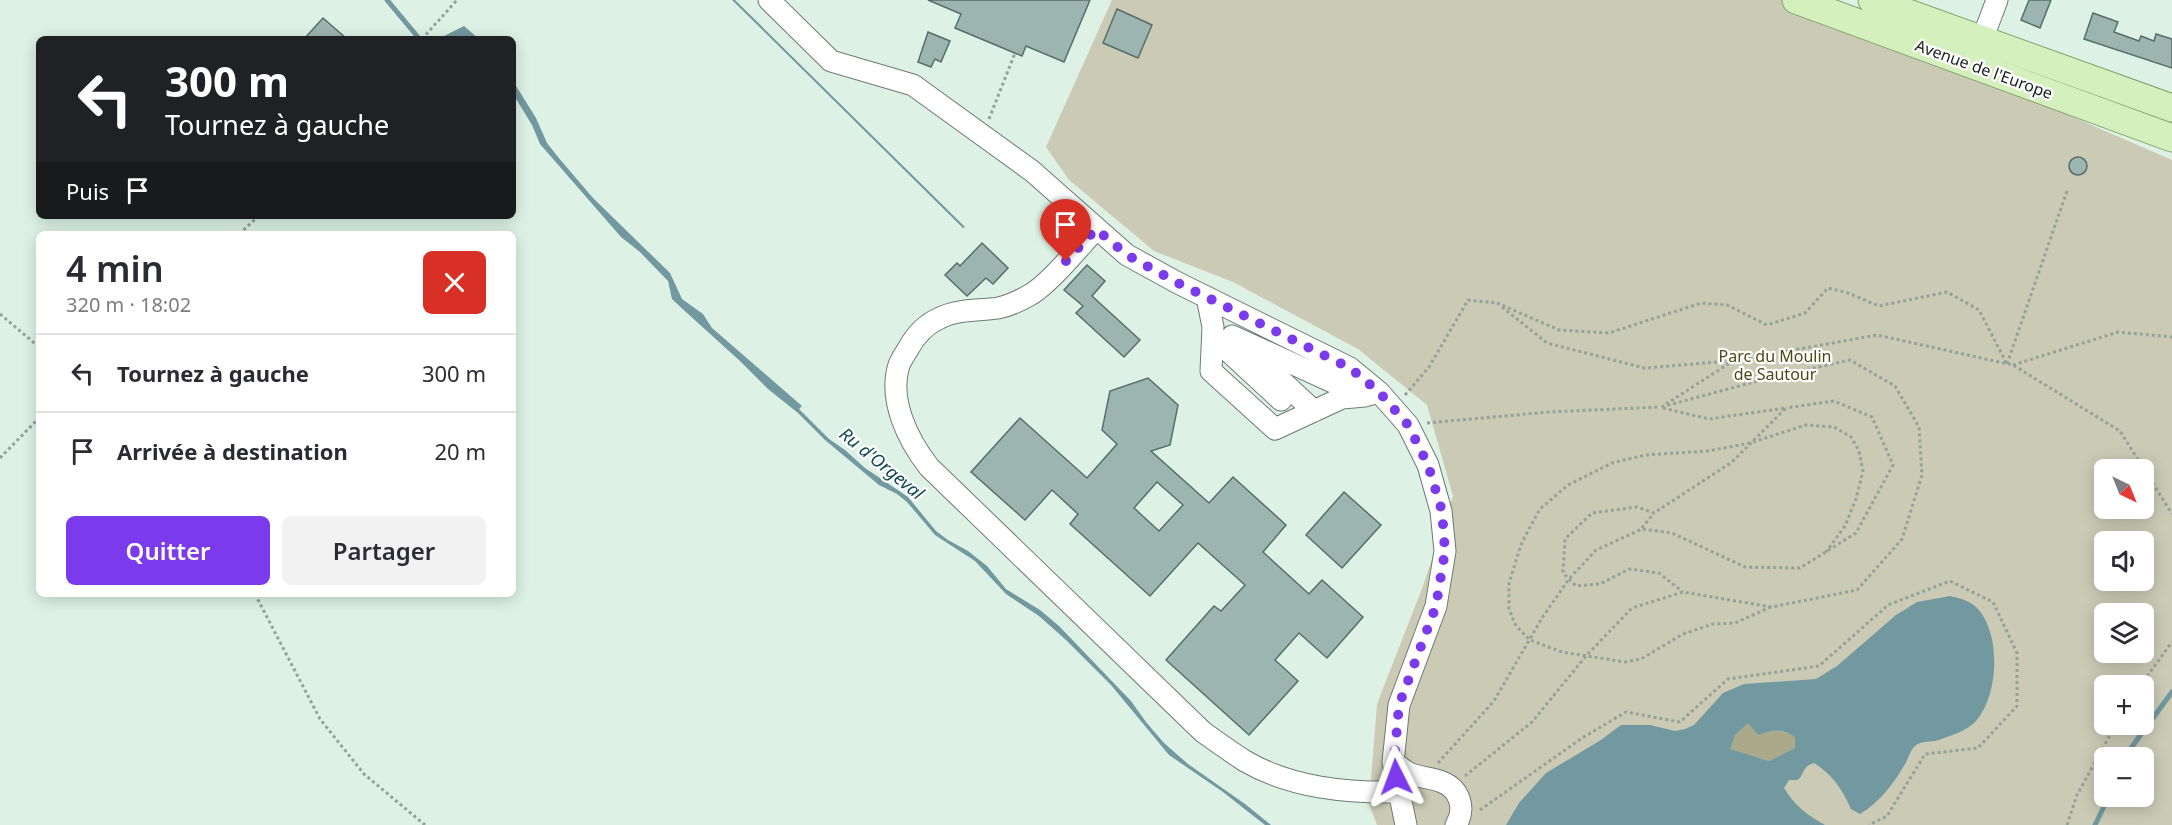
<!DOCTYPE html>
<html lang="fr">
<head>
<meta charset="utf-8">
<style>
	:root { --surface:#fff; --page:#f2f2f3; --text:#2b2b33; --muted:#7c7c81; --line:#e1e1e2; --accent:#7c3aed }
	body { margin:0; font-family:"Noto Sans",sans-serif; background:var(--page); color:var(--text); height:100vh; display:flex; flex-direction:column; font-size:22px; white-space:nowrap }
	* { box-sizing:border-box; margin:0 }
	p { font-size:20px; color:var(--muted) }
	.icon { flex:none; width:33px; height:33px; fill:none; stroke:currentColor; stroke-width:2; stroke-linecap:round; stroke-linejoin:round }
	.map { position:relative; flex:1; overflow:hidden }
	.drawer { position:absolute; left:36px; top:231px; width:480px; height:366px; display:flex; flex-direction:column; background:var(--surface); border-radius:9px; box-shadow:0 3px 15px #0003 }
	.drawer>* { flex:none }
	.banner { position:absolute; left:36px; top:36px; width:480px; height:183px; border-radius:9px; box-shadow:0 3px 15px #0003; background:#202124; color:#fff; overflow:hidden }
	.needle { width:39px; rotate:137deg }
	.controls { position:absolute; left:2094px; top:459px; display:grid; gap:12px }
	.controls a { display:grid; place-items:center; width:60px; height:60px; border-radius:9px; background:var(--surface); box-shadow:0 3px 15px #0003; font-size:30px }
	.pin { position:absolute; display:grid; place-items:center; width:51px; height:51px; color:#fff; margin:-62px -26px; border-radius:50% 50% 50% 0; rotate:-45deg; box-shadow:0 0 6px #0007 }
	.pin .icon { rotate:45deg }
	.me { position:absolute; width:66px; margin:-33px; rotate:357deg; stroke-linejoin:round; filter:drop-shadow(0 0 4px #0008) }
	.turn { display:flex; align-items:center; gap:21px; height:126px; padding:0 30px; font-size:27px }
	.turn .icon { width:78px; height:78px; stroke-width:2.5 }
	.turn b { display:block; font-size:42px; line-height:51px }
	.then { display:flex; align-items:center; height:57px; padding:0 30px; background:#0003; gap:12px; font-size:22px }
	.round { display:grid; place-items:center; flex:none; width:63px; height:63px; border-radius:9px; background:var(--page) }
	.headline { display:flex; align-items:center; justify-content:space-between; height:102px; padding:0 30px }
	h1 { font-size:36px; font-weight:600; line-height:45px }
	.action { display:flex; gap:12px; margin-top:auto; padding:12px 30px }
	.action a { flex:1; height:69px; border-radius:9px; background:var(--accent); color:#fff; font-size:24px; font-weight:600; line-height:69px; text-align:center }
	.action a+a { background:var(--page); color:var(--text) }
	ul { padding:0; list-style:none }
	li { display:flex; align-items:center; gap:18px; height:78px; padding:0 30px; border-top:2px solid var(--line) }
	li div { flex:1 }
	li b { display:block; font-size:22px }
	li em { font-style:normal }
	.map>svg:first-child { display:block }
	.green { fill:#cacab5; fill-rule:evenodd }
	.forest { fill:#aaaa8a }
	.water { fill:#71999f; fill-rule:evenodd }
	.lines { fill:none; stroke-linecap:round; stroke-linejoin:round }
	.stream { stroke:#71999f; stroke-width:5 }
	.building { fill:#9db5b0; stroke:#576e6a; stroke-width:1.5; fill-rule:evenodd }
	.minor-casing { stroke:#6a7c70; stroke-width:23 }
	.major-casing { stroke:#81a268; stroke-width:29 }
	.path { stroke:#94a39a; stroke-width:3; stroke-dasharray:3 3; stroke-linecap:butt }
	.minor { stroke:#fff; stroke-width:21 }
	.major { stroke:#d4f1bd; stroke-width:27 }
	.route { stroke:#7c3aed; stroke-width:10; stroke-dasharray:0 18 }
	.labels { text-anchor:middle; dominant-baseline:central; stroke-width:4.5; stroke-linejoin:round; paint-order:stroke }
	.street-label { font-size:16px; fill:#1a211d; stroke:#fff }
	.park-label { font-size:16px; fill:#4c4912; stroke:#fff }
	.water-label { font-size:18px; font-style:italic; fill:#104b53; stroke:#fff }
</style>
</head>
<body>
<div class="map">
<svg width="2172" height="825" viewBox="0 0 2172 825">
	<rect width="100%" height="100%" fill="#ddf2e5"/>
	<path class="green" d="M1112,0H1803L2172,160V825H1377L1369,804L1377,704L1423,586L1453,496L1427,405L1358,349L1233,282L1154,251L1069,180L1046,147ZM2104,470H2144V508H2104ZM2104,542H2144V580H2104ZM2104,614H2144V652H2104ZM2104,686H2144V724H2104ZM2104,758H2144V796H2104Z"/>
	<path class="forest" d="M1748,722L1758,735C1774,730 1781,729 1796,737L1795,748L1769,761L1729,749L1735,735Z"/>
	<path class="water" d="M732,0H735L965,227L963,228Z
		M464,26L479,39H430L433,37L444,36Z
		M513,81L536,118L547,143L558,157L593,198L670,273L682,299L703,314L712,328L802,406L799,409L829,439L845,450L865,468L908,497L936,531L948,540L968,551L987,566L1006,589L1040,610L1059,626L1131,701L1146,722L1164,743L1188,764L1245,804L1271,825H1265L1223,792L1169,755L1111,685L1066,640L1039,616L1006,594L975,561L935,535L907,502L897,494L879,485L825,440L798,413L768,389L740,361L687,313L672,299L668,281L640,252L621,237L540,144L532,125L513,94Z
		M1950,596C1958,598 1968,600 1975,606C2002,631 1999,695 1976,721C1967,731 1948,737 1935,741C1928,742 1919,741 1914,747C1910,751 1908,759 1905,764C1894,783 1880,802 1860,814L1851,809C1842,789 1833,775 1814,763C1804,766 1805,770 1800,778L1797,780H1789L1784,788C1795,806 1807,815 1825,825H1506L1519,803L1546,773L1601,740L1621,725H1650L1675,731L1685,729L1694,725L1723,693L1744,684L1816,679L1837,666L1896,615L1917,602ZM1748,723L1758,735C1773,730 1781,728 1795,737V748L1769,761L1730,749L1735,735Z"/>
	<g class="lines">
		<path class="stream" d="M387,0L417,36
			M2127,758L2131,748L2172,692
			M2095,825L2109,796"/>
	</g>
	<path class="building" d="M928,0H1090L1064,62L1026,46L1022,56L955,28L961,14Z
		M2029,0H2051L2040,28L2021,20Z
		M1117,9L1152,25L1138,58L1103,43Z
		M2093,13L2118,22L2114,32L2139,41L2141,36L2154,41L2156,34L2172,39V68L2084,39Z
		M323,18L347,39H304Z
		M928,32L950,41L941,62L935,59L931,67L918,62Z
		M2069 166a9 9 0 1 1 18 0a9 9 0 1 1-18 0Z
		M982,243L1008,268L993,284L986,278L967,296L945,275L957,263L960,266Z
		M1087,265L1105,281L1092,296L1140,340L1124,357L1076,313L1083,306L1064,290Z
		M1148,378L1178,405L1170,445L1151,451L1209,503L1233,477L1286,525L1263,552L1309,594L1322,580L1363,617L1327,658L1299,633L1275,660L1298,681L1249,735L1166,660L1214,606L1221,611L1245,585L1198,543L1150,596L1070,524L1078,514L1052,490L1025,520L971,472L1020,418L1087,478L1117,444L1102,430L1110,391ZM1157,482L1183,505L1159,531L1134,508Z
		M1344,492L1381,525L1342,568L1306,535Z"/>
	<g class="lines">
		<defs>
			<path id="minor" d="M769,0L831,61L913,85L1032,171L1127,255L1178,283L1350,368L1379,392L1408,425L1428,465L1441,511L1445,551L1436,606L1399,705L1393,762L1406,825
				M1982,40L1997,0
				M1096,229C1079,247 1048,286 1028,296C1019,301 1008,306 998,308C979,311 957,309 940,318C926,324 915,336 908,349C905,354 901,360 899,365C888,400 908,440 929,467L1203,732C1217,742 1231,752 1245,761C1291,788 1347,793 1399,792
				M1207,297L1213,327L1211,371L1275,429L1342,398L1365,396L1379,392
				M1232,336L1337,384L1352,396
				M1213,337L1281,400
				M1248,350L1314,411
				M1393,762C1398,765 1403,770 1409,773C1419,778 1431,777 1442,782C1460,789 1466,809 1456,825"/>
			<path id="major" d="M1796,0L2172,138
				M1872,0L2172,108"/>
		</defs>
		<use href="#minor" class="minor-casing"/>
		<use href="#major" class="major-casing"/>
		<path class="path" d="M422,39L457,0
			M989,119L1015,53
			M239,234L259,216
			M1497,303L1559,330L1609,333L1701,303L1727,305L1767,325L1805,313L1828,288L1848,293L1879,306L1947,292L1979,310L2007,364
			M1502,307L1547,343L1644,368L1731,361
			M0,314L39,347
			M2007,364L2067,191
			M2013,365L2118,332L2172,337
			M1405,395L1429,367L1468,300L1497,303
			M1666,404L1733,361L1877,335L2013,365L2120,431L2172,514
			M1663,408L1709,419L1786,408L1732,462L1654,513L1637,507L1592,513L1565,539L1563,573L1576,586L1600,584L1629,569L1659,573L1683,592
			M1427,423L1549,412L1660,407
			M0,458L39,418
			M1642,528L1654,513
			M255,594L320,719L364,774L425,825
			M1771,607L1735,623L1713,624L1683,634L1641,659L1625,662L1562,652L1530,640L1516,626L1509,609V583L1522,542L1540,509L1568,485L1612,463L1645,455L1708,451L1750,443L1806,425L1834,427L1851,437L1859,451L1863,471L1856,499L1845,526L1826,552
			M2140,686L2172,642
			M1438,763L1494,701L1542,618L1569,579L1596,550L1642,529L1672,533L1745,567L1800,568L1856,533L1893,465L1872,417L1834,401L1786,408
			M1465,776L1532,722L1586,656L1632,608L1683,592L1772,607L1857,590L1902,539L1922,475L1919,427L1895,386L1850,360L1769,378L1661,407
			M1480,810L1582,738L1626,712L1680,722L1728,679L1819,666L1888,605L1950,581L1993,602L2017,653V706L1978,748L1925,754L1887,816L1869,825
			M2067,825L2077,795L2116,724"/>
		<use href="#minor" class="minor"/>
		<use href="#major" class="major"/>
	</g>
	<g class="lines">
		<path class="route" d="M1066,261L1096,229L1127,255L1178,283L1350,368L1379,392L1408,425L1428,465L1442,511L1445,551L1436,606L1399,705L1394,762L1396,777"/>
	</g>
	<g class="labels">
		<g class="street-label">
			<text transform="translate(1984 69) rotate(20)">Avenue de l'Europe</text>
		</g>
		<g class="park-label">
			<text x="1775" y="356">Parc du Moulin<tspan x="1775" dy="18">de Sautour</tspan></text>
		</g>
		<g class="water-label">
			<text transform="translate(882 463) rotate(39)">Ru d'Orgeval</text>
		</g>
	</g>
</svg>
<div class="controls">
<a><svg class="needle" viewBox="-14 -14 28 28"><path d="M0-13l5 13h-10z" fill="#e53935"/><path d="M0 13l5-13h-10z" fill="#7c7c81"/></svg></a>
<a><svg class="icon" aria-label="sound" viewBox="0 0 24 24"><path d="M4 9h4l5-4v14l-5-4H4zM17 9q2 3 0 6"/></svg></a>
<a><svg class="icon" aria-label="layers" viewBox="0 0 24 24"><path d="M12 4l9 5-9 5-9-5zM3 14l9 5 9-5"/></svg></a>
<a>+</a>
<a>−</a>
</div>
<div class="pin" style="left:1066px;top:261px;background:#d93025"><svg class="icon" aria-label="arrive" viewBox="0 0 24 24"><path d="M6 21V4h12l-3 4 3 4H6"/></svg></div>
<svg class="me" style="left:1396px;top:777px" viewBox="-20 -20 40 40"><path d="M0-17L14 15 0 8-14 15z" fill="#7c3aed" stroke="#fff" stroke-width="4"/></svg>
<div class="banner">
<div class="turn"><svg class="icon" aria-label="left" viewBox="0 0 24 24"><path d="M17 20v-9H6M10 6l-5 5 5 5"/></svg><div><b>300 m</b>Tournez à gauche</div></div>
<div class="then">Puis<svg class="icon" aria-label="arrive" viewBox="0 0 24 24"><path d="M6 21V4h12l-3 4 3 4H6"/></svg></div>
</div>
<section class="drawer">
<div class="headline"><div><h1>4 min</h1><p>320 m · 18:02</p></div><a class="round" style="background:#d93025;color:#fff"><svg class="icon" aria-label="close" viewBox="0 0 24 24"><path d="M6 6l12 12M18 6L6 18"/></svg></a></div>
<ul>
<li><svg class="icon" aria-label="left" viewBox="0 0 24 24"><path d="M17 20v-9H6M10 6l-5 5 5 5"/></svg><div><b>Tournez à gauche</b></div><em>300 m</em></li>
<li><svg class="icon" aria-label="arrive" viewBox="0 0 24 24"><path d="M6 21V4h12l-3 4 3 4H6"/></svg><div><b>Arrivée à destination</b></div><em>20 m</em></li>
</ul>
<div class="action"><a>Quitter</a><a>Partager</a></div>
</section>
</div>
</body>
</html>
